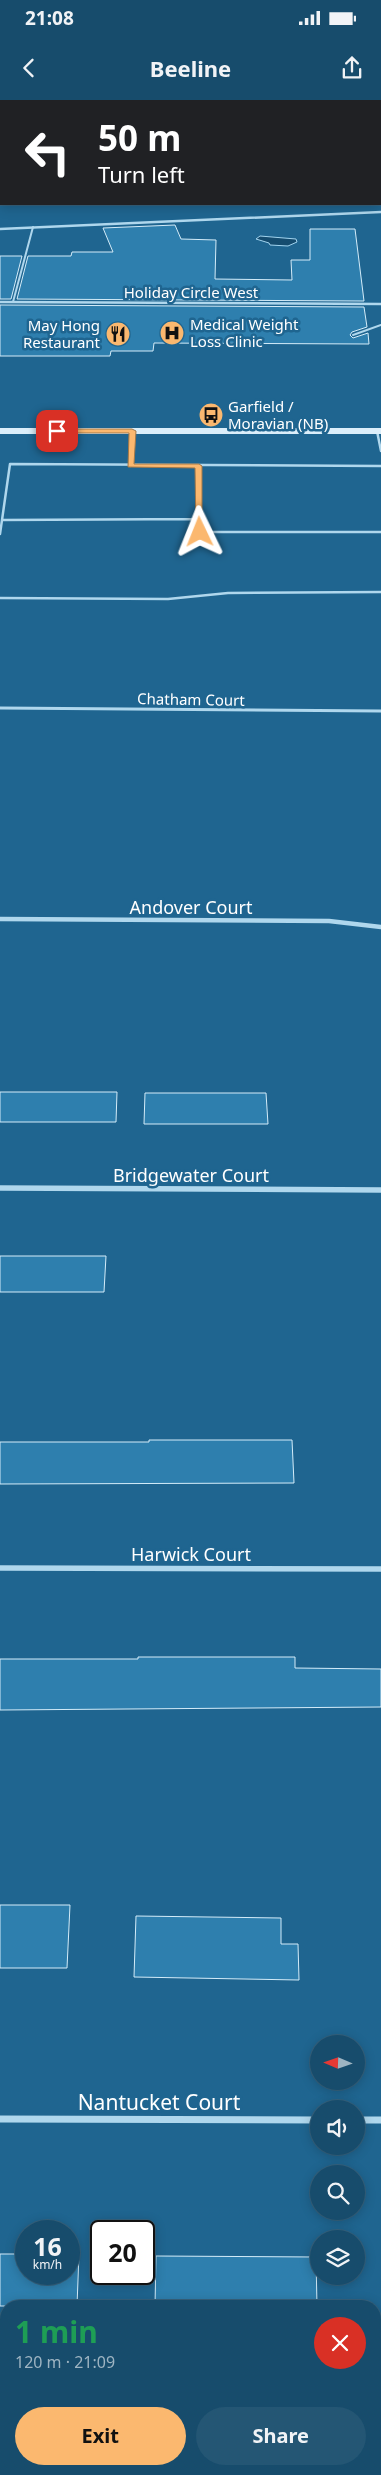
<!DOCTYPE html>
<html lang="en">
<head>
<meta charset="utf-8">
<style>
	:root { --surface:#174c6c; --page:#245674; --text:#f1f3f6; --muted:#9eb4c2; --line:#36637f; --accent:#fbb86f }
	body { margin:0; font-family:"Noto Sans",sans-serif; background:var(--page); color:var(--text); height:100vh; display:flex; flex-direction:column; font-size:19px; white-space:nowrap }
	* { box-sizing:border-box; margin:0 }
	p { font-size:16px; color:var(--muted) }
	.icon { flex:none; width:28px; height:28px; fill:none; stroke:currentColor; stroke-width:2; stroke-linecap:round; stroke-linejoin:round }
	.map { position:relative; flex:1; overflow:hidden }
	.panel { position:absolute; left:0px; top:2200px; width:381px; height:175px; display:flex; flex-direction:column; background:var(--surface); border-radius:20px 20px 0 0; box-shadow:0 2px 12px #0003,0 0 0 1px var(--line) }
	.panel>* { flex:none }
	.hud { position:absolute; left:0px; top:0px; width:381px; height:105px; box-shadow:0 2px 12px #0003,0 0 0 1px var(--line); background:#202124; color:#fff; overflow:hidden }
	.needle { width:32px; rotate:272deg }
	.buttons { position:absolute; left:310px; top:1935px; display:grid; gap:10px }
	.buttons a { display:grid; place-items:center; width:55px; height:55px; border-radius:50%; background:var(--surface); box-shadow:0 2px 12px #0003,0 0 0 1px var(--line); font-size:25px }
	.speed { position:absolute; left:15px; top:2120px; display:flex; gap:10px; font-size:25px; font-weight:700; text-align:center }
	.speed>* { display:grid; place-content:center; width:65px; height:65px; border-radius:50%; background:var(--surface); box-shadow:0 2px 12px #0003,0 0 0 1px var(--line); line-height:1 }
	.speed small { font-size:12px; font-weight:400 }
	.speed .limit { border:2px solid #111; border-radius:8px; background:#fff; color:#111 }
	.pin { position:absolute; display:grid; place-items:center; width:42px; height:42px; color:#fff; margin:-21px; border-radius:10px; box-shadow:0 2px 8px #0006 }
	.me { position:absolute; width:55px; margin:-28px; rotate:358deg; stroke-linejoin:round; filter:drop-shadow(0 0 4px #0008) }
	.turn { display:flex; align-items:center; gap:18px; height:105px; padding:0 15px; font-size:22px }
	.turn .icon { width:65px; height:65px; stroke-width:2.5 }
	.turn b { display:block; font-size:35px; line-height:42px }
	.round { display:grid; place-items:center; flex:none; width:52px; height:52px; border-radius:26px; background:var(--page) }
	.head { display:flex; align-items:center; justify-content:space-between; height:85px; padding:0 15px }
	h1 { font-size:30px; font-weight:700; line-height:38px; color:#1e9e55 }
	.button { display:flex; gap:10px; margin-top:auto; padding:10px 15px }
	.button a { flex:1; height:58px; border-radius:30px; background:var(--accent); color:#111; font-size:20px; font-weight:700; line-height:58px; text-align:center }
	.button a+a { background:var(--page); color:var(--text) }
	.status { display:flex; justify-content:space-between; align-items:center; height:35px; padding:0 25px; background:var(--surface); direction:ltr }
	.status svg { height:14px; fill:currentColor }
	header { display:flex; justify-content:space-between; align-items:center; height:65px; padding:0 15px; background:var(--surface); font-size:22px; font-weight:700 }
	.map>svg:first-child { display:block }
	.water { fill:#154c6f; stroke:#a2d4ef }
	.building { fill:#2e7fae; stroke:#d4ecf9 }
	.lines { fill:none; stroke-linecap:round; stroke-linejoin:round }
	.lane-far1 { stroke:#afd7ed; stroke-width:2 }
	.lane { stroke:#afd7ed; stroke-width:2.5 }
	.street-far4 { stroke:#afd7ed; stroke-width:2.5 }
	.street-far3 { stroke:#afd7ed; stroke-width:3 }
	.street-far2 { stroke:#afd7ed; stroke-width:4.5 }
	.street-far1 { stroke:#afd7ed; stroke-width:5.5 }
	.street { stroke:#afd7ed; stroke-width:7 }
	.secondary { stroke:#dbeefa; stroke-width:6 }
	.route { fill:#fbb86f; stroke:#a37848 }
	.labels { text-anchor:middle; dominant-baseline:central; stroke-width:5; stroke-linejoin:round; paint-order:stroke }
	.far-street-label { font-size:15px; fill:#fff; stroke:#1f6590 }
	.far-poi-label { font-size:15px; fill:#fff; stroke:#1f6590; text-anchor:start }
	.street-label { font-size:18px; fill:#fff; stroke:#1f6590 }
	.near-street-label { font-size:21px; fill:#fff; stroke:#1f6590 }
</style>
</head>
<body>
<div class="status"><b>21:08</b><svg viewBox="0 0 49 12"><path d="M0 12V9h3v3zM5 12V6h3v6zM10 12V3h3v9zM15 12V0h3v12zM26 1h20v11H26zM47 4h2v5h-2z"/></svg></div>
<header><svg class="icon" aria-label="back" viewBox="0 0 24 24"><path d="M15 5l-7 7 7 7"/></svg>Beeline<svg class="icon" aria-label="share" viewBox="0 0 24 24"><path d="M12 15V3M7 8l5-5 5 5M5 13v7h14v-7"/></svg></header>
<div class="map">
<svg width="381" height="2375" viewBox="0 0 381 2375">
	<rect width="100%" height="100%" fill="#1f6590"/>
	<path class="water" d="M260,136L296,139L297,142L288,146L270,145L269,143L256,139Z"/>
	<path class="building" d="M175,125L181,139L216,140L215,179L292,180L291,160H310V129H355L364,201L17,199L28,156H71L72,152H113L103,128Z
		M0,156H22L11,199H0Z
		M0,205L364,207L367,227L352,232L350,235L353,238L368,233L369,244L154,243L153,251H111L110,256H0Z
		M0,992H117L116,1022H0Z
		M145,993H266L268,1024H144Z
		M0,1156H106L104,1192H0Z
		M149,1340H292L294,1383L0,1384V1342H149Z
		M138,1557H295V1568L381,1569V1607L0,1610V1559H138Z
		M0,1805H70L67,1868H0Z
		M136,1816L281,1818V1844H298L299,1880L134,1877Z
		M0,2154H26V2174H69V2154H79L77,2206H0Z
		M156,2156L316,2157L317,2206H155Z"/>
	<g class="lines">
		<path class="lane-far1" d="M13,202L33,127
			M353,235L381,225"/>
		<path class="lane" d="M377,331L381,351
			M130,366L132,331
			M199,366L200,432H381
			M2,420L199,419
			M0,434L10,364L381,366
			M0,498L168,499L228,493L381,492"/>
		<path class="street-far4" d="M0,129L381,112
			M0,202L381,204"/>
		<path class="street-far3" d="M0,608L381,611"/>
		<path class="street-far2" d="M0,819L329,821L381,827"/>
		<path class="street-far1" d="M0,1088L381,1090
			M0,1468L381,1469"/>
		<path class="street" d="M0,2019L319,2020
			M356,2020H381"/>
		<path class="secondary" d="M0,331H381"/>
	</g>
	<path class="route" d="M132,329L136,331L134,364H199L202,366V434L196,432L195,368L128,367L129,333H57L53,331L57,329Z"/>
	<defs>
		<symbol id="hospital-disc" viewBox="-11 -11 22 22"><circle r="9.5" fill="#fbb86f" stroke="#1f6590"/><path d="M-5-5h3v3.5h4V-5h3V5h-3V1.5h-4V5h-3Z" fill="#111"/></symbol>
		<symbol id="restaurant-disc" viewBox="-11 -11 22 22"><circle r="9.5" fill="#fbb86f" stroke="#1f6590"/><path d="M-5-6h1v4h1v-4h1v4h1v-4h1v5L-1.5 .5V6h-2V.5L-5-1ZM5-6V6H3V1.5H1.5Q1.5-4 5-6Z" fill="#111"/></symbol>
		<symbol id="bus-disc" viewBox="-11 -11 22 22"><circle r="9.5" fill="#fbb86f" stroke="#1f6590"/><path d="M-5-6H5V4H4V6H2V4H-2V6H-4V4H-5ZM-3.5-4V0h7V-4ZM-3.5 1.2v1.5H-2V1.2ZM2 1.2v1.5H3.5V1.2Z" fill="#111"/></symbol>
	</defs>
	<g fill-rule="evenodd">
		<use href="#hospital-disc" x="158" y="219" width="28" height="28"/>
		<use href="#restaurant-disc" x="104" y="220" width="28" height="28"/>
		<use href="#bus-disc" x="197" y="301" width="28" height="28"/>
	</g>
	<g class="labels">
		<g class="far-street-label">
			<text x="191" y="192">Holiday Circle West</text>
			<text transform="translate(191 599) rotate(1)">Chatham Court</text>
		</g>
		<g class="far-poi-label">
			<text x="190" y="224">Medical Weight<tspan x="190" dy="17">Loss Clinic</tspan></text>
			<text x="100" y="225" text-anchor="end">May Hong<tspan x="100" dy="17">Restaurant</tspan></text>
			<text x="228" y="306">Garfield /<tspan x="228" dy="17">Moravian (NB)</tspan></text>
		</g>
		<g class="street-label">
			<text x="191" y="807">Andover Court</text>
			<text x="191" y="1075">Bridgewater Court</text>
			<text x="191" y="1454">Harwick Court</text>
		</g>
		<g class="near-street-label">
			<text x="159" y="2002">Nantucket Court</text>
		</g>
	</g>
</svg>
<div class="buttons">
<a><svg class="needle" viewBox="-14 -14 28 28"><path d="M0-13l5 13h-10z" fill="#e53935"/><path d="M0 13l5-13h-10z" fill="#9eb4c2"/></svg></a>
<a><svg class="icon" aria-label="sound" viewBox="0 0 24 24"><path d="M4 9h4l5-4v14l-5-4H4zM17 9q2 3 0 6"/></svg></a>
<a><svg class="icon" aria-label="search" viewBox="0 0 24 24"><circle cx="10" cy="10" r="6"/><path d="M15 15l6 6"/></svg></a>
<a><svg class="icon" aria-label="layers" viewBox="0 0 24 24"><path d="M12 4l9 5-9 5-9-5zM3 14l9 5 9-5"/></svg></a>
</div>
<div class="speed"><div>16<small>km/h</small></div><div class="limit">20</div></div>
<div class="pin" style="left:57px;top:331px;background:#d93025"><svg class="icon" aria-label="arrive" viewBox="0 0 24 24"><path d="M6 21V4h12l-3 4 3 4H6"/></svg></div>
<svg class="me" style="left:200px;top:432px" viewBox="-20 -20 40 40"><path d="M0-17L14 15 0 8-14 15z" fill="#fbb86f" stroke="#fff" stroke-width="4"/></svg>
<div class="hud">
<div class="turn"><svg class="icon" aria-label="left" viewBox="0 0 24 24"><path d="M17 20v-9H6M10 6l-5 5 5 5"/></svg><div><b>50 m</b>Turn left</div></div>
</div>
<section class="panel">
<div class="head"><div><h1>1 min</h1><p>120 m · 21:09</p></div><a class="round" style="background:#d93025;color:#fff"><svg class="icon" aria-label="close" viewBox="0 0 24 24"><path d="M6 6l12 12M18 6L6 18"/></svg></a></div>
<div class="button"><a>Exit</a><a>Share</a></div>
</section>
</div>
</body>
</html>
